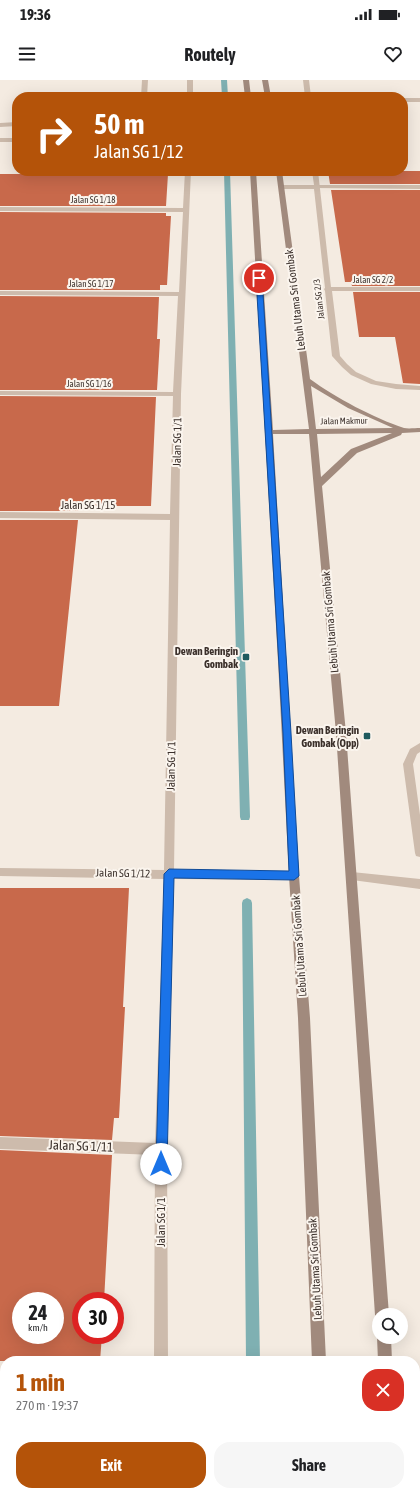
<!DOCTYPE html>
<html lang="en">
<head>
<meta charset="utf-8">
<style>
	:root { --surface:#fff; --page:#f6f6f6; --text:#202124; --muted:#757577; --accent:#b45309 }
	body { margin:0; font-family:"Asap Condensed",sans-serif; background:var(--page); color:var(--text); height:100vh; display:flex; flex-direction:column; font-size:15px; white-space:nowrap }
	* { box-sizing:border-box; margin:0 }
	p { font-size:13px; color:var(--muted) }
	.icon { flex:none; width:22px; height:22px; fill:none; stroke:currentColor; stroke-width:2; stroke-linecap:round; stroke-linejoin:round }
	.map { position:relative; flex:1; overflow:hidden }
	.panel { position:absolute; left:0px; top:1276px; width:420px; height:140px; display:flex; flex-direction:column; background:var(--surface); border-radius:16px 16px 0 0; box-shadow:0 4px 16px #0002 }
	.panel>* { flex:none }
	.top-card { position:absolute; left:12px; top:12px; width:396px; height:84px; border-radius:16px; box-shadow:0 4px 16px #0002; background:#b45309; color:#fff; overflow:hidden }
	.fabs { position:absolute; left:372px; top:1228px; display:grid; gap:8px }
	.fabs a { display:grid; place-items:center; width:36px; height:36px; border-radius:50%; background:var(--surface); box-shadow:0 4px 16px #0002; font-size:20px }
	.speed { position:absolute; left:12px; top:1212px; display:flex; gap:8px; font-size:20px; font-weight:700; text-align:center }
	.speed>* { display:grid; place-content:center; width:52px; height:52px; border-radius:50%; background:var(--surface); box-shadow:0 4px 16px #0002; line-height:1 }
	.speed small { font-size:10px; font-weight:400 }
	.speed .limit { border:6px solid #d22; background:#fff; color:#111 }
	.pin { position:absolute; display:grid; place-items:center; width:34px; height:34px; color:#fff; margin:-17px; border:2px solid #fff; border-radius:50%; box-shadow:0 1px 4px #0007 }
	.me { position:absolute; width:44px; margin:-22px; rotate:0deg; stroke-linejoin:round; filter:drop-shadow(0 0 3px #0008) }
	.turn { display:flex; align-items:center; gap:14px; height:84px; padding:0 16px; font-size:18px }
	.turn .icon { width:52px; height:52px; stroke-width:2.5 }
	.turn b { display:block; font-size:28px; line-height:34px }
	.round { display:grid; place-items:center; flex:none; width:42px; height:42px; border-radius:16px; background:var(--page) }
	.overview { display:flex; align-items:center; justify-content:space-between; height:68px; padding:0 16px }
	h1 { font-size:24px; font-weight:700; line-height:30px; color:var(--accent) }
	.action { display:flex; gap:8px; margin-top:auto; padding:8px 16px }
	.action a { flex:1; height:46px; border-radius:16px; background:var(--accent); color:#fff; font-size:16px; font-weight:700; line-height:46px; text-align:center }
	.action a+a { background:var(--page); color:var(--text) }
	.status { display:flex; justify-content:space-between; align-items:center; height:28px; padding:0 20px; background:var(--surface); direction:ltr }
	.status svg { height:11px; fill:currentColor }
	header { display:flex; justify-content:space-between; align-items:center; height:52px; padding:0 16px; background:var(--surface); font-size:18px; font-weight:700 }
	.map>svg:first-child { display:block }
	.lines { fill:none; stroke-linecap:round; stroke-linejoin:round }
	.stream { fill:#7fb0b2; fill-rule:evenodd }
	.building { fill:#c8694b; fill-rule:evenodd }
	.lane { fill:#cdbbac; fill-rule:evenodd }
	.street { fill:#cdbbac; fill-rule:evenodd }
	.secondary { fill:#a18a7d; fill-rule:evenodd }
	.route { fill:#1a73e8; stroke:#114b97 }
	.poi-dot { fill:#1f5a5e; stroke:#fbf5ee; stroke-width:1.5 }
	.labels { text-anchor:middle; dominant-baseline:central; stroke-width:4; stroke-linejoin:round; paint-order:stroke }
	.far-street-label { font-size:9px; fill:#3b302b; stroke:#fbf5ee }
	.street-label { font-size:11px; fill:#3b302b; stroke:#fbf5ee }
	.poi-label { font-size:11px; font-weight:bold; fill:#3b302b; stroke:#fbf5ee; text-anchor:end }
	.near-street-label { font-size:13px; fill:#3b302b; stroke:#fbf5ee }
</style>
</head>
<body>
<div class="status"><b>19:36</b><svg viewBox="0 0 49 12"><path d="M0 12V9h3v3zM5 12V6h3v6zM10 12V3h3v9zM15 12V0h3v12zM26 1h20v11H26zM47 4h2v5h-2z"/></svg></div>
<header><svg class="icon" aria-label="menu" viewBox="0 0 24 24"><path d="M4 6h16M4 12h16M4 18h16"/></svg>Routely<svg class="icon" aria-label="heart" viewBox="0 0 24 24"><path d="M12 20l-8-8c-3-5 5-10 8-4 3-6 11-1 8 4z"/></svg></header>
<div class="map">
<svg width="420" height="1416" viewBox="0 0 420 1416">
	<rect width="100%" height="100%" fill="#f4ebe1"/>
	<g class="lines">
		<path class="stream" d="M221,0H227L228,17H222Z
			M224,91H230L250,737L249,740H241L240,737Z
			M247,818L251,820L252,823L260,1281H246L242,823L243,820Z
			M247,1411H261V1416H247Z"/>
	</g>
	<path class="building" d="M328,91H420V104H330Z
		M0,94H168L166,126H0Z
		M331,110H420V206H352L351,202H345Z
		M0,132L166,133V136H171L167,205H160V210H0Z
		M353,212H420V304L403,303L395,257H359Z
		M0,216L159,217L157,259H160L157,310H0Z
		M0,316L156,317L151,426H79V431H0Z
		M0,440H78L59,626H0Z
		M0,808H129L123,927H125L119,1038H114L112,1060L0,1056Z
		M0,1070L112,1075L104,1221H81V1255H102L100,1281H0ZM21,1221H55V1255H21Z"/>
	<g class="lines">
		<path class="lane" d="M142,0H148L147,17H141Z
			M17,42V46L0,47V43Z
			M317,105H420V109L315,108V106Z
			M420,663V672L417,674L413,684L420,735V777L416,776L415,773L403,684L410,669Z"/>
		<path class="street" d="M187,0H193V17H187Z
			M303,0H309L311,17H305Z
			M403,18H420V22H403Z
			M0,58H17V62H0Z
			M185,91H191L181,314L174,790L294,792L298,793L299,796L298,799L294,800L174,799L167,1069L168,1281H154L155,1075L0,1069V1057L155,1063L164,799L0,796V788L164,790L170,440L0,438V432L170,434L173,316L0,315V311L173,312L178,216L0,215V211L179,212L183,132L0,131V127L183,128Z
			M312,91H318L331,207H420V211H332L340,276L347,284L356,292L376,301L396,304L420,306V310L396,309L371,304L351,295L342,287L332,276L325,211L324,209L325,208L314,109H282L279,107L282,105H314Z
			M352,792L420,799V809L352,800L348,799L347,796L348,793Z
			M154,1411H168V1416H154Z"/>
		<path class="secondary" d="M243,0H249L251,17H245Z
			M262,0H268L271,17H265Z
			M250,91H256L273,350L309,349L276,91H282L310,299C336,318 374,338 404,348C408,349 416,348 420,348V352L402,353L401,355L357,373L322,406L346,653L389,1235H379V1241L375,1235L336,653L309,354H273L299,796L310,938L326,1281H312L298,938L289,796L278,581ZM311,306L348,328L393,348L316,349ZM392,353L351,369L321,397L317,354Z
			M379,1253V1257H391L392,1281H378L377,1257Z
			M318,1411H332V1416H318Z
			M387,1411H401L402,1416H388Z"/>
	</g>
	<path class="route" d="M259,197L262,198L291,653L299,796L294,800L174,798L167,1084L165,1088L161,1089L157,1088L156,1084L164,794L169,789L289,791L283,653L256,198Z"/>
	<g class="poi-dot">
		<rect x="242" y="573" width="8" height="8" rx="2"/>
		<rect x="363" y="652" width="8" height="8" rx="2"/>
	</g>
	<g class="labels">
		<g class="far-street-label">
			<text x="93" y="120">Jalan SG 1/18</text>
			<text x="373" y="200">Jalan SG 2/2</text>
			<text x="91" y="204">Jalan SG 1/17</text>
			<text transform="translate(319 219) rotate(-97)">Jalan SG 2/3</text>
			<text x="89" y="304">Jalan SG 1/16</text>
			<text transform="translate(344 341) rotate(-1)">Jalan Makmur</text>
		</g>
		<g class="street-label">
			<text transform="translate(295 220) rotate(-97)">Lebuh Utama Sri Gombak</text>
			<text transform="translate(177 362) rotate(-89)">Jalan SG 1/1</text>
			<text x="88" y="425">Jalan SG 1/15</text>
			<text transform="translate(330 542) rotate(-95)">Lebuh Utama Sri Gombak</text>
			<text transform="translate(171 686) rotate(-89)">Jalan SG 1/1</text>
			<text transform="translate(123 793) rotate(1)">Jalan SG 1/12</text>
			<text transform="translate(299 866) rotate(-94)">Lebuh Utama Sri Gombak</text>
			<text transform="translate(161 1142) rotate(-90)">Jalan SG 1/1</text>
			<text transform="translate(315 1189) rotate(-93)">Lebuh Utama Sri Gombak</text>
		</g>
		<g class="poi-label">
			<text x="238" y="571">Dewan Beringin<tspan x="238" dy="13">Gombak</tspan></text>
			<text x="359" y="650">Dewan Beringin<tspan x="359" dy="13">Gombak (Opp)</tspan></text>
		</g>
		<g class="near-street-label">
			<text transform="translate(81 1066) rotate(2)">Jalan SG 1/11</text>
		</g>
	</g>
</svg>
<div class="fabs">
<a><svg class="icon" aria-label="search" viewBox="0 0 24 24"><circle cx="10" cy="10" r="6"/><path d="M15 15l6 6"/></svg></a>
</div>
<div class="speed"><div>24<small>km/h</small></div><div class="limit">30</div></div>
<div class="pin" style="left:259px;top:198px;background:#d93025"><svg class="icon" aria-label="arrive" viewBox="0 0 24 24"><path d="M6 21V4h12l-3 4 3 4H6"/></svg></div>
<svg class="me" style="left:161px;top:1084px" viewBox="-20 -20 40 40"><circle r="19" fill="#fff"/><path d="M0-13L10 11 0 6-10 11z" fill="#1a73e8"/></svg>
<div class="top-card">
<div class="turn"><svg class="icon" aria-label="right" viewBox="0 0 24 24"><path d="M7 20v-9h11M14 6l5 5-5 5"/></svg><div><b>50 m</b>Jalan SG 1/12</div></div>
</div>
<section class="panel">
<div class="overview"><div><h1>1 min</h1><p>270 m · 19:37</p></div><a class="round" style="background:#d93025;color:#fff"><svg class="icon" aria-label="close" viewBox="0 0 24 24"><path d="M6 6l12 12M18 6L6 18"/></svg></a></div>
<div class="action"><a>Exit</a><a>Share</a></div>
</section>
</div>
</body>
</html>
